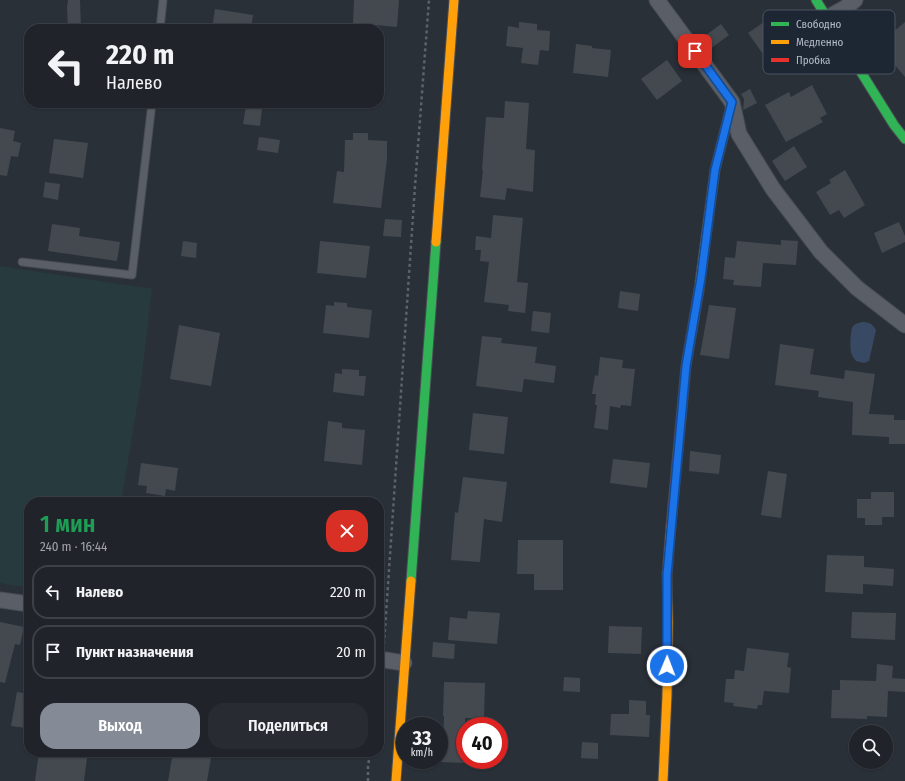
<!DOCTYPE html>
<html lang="ru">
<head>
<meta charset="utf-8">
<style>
	:root { --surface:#20242a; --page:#282c32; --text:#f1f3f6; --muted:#a2a4a8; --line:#3d4147; --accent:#848b96 }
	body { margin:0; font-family:"Fira Sans Condensed",sans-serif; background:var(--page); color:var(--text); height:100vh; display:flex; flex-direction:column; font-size:15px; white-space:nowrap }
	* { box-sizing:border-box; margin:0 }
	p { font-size:13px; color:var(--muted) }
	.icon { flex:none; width:22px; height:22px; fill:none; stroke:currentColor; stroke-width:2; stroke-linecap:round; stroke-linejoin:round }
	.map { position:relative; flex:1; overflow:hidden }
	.details { position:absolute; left:24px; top:497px; width:360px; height:260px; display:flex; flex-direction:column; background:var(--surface); border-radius:16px; box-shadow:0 1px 3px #0004,0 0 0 1px var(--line) }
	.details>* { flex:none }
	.banner { position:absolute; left:24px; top:24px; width:360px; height:84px; border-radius:16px; box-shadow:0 1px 3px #0004,0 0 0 1px var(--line); background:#20242a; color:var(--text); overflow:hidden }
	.tools { position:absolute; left:849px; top:725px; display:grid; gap:8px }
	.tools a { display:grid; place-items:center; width:44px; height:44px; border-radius:50%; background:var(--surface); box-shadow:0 1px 3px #0004,0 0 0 1px var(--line); font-size:20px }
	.speed { position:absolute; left:396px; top:717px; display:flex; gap:8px; font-size:20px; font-weight:700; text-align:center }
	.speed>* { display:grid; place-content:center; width:52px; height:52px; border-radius:50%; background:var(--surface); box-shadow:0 1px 3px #0004,0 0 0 1px var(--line); line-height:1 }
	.speed small { font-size:10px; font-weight:400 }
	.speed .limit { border:6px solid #d22; background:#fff; color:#111 }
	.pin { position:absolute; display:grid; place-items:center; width:34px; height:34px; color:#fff; margin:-17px; border-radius:8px; box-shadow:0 2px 6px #0006 }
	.me { position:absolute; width:44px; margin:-22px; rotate:1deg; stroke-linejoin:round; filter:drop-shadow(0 0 3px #0008) }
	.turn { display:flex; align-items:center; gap:14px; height:84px; padding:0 16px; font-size:18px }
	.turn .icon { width:52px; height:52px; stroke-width:2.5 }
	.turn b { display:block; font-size:28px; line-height:34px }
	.round { display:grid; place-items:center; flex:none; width:42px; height:42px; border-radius:16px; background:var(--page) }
	.headline { display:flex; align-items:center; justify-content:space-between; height:68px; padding:0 16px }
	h1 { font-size:24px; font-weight:600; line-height:30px; color:#1e9e55 }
	.primary-button { display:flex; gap:8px; margin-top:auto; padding:8px 16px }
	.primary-button a { flex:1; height:46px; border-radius:16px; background:var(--accent); color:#fff; font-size:16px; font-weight:600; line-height:46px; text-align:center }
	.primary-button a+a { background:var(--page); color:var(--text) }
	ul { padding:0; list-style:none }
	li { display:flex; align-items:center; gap:12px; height:54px; margin:0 8px 6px; padding:0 8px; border:2px solid var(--line); border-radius:16px }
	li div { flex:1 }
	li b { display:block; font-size:15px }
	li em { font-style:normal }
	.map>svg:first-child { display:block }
	.green { fill:#273a3e }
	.water { fill:#384963 }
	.building { fill:#444950 }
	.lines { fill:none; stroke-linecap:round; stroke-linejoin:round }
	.lane-casing { stroke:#484c53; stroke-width:9 }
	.street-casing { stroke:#484c53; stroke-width:17 }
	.fast-casing { stroke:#484c53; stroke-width:11 }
	.slow-casing { stroke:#484c53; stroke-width:11 }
	.jam-casing { stroke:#484c53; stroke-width:11 }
	.path { stroke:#5d636a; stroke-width:2.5; stroke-dasharray:3 3; stroke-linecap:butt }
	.lane { stroke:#5a5e66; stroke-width:7 }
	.street { stroke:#5a5e66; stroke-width:15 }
	.fast { stroke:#30b455; stroke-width:9 }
	.slow { stroke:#ff9f0a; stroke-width:9 }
	.jam { stroke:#e5322d; stroke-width:9 }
	.route-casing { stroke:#114b97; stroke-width:10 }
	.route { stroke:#1a73e8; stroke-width:7 }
	.key { fill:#1d2633; stroke:#4a5360; stroke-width:1 }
	.key-label { font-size:11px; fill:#b4bcc9 }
</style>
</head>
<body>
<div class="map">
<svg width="905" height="781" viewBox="0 0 905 781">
	<rect width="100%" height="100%" fill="#2a3038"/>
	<path class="green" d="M0,266L139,287L152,288L141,384L121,502H29V588L0,583Z"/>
	<path class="water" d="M862,322C869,322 873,324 876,330L869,361L864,363L856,361C854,358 852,356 851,352C850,347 850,331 853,326C856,323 859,323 862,322Z"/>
	<path class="building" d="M68,0H80L81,29H68L67,7Z
		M354,0H399L397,27L353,23Z
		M215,9L253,15L251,29H212Z
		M770,18L786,42L765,57L748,33Z
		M519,22L537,24V30L550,31L549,51L540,50L538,65L521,63L523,48L506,46L508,26L519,28Z
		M905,22V77L878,45Z
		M721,24L729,35L706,52L698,41Z
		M576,44L592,46V48L611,50L608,77L573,73Z
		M667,60L682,81L657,100L641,79Z
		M812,85L827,114L820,118L823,122L786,142L765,105L789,92L791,97Z
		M750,89L757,103L743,110L744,99L741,94Z
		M505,101L529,103L526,149L535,150L533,192L507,188L505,200L480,197L483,170H482L486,117L504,118Z
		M246,106L262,109L260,126L243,124Z
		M0,128L15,131L13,141L21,143L18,157L11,156L7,176L0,175Z
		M353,133H368V140L387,141V159L381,208L333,203L337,171L344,172L345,140H353Z
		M259,137L280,140L278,153L257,150Z
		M54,139L88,143L83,178L49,173Z
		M794,146L807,167L785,181L772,161Z
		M845,170L865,205L844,218L839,210L830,215L816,192L831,183L829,180Z
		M45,182L60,184L58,200L43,197Z
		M493,215L523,218L517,282L528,283L525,313L508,311L509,305L484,302L489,262L480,261L481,250H475L476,236L491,238Z
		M385,219L402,220L401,237L383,236Z
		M899,222L905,236V242L882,253L874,233Z
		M52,224L80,228L79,236L120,242L117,261L48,251Z
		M781,240L798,241L796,265L763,263L761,287L733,285L734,280L723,279L725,257L735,258L737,241L781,245Z
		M183,241L197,243L196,258L181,256Z
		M320,241L370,246L366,278L317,273Z
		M620,291L640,294L638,311L618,308Z
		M334,302L347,303V307L372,310L369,338L323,333L326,305L334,306Z
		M709,305L736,308L729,359L700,355Z
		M533,311L551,313L549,333L531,331Z
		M179,325L220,333L211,386L170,379Z
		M482,336L502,338L501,343L537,347L535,363L556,366L554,383L524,379L522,392L476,386Z
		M780,344L814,349L810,374L844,379L845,370L875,374L869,414L894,415V420H905V444H889V437L852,435L853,402L818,397L819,391L775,385Z
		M600,357L623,360L622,368L635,369L631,406L621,405L620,408L610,406L608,430L594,428L597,405H595L596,394H592L595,375L598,376Z
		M342,369L359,370V376H366L364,396L333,392L335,373L342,374Z
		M473,413L508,417L504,454L469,450Z
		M328,421L342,423V428L365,430L362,465L324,461Z
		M690,451L721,455L719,474L689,471Z
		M613,459L650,463L647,488L610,483Z
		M141,463L178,468L175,491L166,489L165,496L146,493L147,486L138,485Z
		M768,471L787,474L781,518L761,515Z
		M463,477L507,482L502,522L484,519L480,562L451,560L455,512L458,513Z
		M871,492H894V517H882V525H865V518H857V499H871Z
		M518,540H563V590H534V574H517Z
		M827,555L864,556V567L894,569L893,586L863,584V594L825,592Z
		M468,611L500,613L497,644L448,640L450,617L467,619Z
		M852,612L896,613L895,640L851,638Z
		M0,622L24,627L20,645L15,644L5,683L0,682Z
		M609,626L642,627L641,654L608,653Z
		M433,642L455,644L454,659L432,657Z
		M747,648L789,653L787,667L791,668L789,693L764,691L762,705H758L757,709L733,706L734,703L724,702L726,679H734L735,670L744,671Z
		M877,664L893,666L892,678L905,679V692L888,691L887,717L867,716V719L831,718L832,690H840V680L876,681Z
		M564,677L580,678V692L563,691Z
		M444,682L485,683L484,718H465V763L440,762L441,743H443L444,716H443Z
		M17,692L29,694V714L27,728L11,726Z
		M629,700L646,701V715H650L649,737L610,735L611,714H629Z
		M582,742L598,743V759L581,758Z
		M39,752L87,758L84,781H35Z
		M173,752H212L207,781H168Z"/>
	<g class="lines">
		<defs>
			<path id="lane" d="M160,29L163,0
				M22,262L132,275L152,103"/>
			<path id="street" d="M657,0L732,102L739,134L773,189L821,252L857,288L905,325
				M827,18L845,8L855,0
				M0,600L29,604
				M379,659L404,663"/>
			<path id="fast" d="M816,0L894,125L905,139
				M411,581L436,242"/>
			<path id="slow" d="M436,242L454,0
				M699,290L715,170L732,102
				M396,781L411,581
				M663,781L667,695L668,622L667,575L671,526"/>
			<path id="jam" d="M671,526L686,366L699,290"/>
		</defs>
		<use href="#lane" class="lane-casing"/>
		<use href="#street" class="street-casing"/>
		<use href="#fast" class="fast-casing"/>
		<use href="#slow" class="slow-casing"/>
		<use href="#jam" class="jam-casing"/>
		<path class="path" d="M384,644L415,186L429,0
			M379,689L381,675
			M368,781V767L370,752"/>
		<use href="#lane" class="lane"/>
		<use href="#street" class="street"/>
		<use href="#fast" class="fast"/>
		<use href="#slow" class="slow"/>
		<use href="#jam" class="jam"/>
	</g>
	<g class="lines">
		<defs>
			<path id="route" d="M667,666V575L686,366L701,278L715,170L732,102L695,51"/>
		</defs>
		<use href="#route" class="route-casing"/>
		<use href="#route" class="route"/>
	</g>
	<rect x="763" y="10" width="132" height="64" rx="6" class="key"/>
	<rect x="771" y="22" width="18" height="4" fill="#30b455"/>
	<rect x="771" y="40" width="18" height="4" fill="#ff9f0a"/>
	<rect x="771" y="58" width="18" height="4" fill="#e5322d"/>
	<g class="key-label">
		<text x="796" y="28">Свободно</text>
		<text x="796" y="46">Медленно</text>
		<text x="796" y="64">Пробка</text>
	</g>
</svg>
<div class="tools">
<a><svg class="icon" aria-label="search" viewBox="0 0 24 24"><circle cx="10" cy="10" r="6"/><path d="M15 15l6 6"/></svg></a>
</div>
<div class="speed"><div>33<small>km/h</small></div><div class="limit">40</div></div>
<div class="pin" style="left:695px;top:51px;background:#d93025"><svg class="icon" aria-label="arrive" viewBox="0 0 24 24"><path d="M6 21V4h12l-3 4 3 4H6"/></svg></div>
<svg class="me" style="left:667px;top:666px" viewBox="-20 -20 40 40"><circle r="17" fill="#1a73e8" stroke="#fff" stroke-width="3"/><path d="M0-11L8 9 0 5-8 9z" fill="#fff"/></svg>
<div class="banner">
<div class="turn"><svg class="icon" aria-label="left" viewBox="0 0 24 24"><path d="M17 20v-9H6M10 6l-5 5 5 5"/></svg><div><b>220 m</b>Налево</div></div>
</div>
<section class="details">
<div class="headline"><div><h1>1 мин</h1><p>240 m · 16:44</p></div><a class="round" style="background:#d93025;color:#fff"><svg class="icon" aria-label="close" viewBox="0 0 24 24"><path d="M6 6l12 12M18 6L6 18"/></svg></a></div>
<ul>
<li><svg class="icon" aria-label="left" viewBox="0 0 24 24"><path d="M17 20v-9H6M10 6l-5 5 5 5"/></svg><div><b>Налево</b></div><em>220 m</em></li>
<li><svg class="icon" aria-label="arrive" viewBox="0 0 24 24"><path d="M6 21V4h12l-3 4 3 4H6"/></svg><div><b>Пункт назначения</b></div><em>20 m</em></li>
</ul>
<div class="primary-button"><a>Выход</a><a>Поделиться</a></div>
</section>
</div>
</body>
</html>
